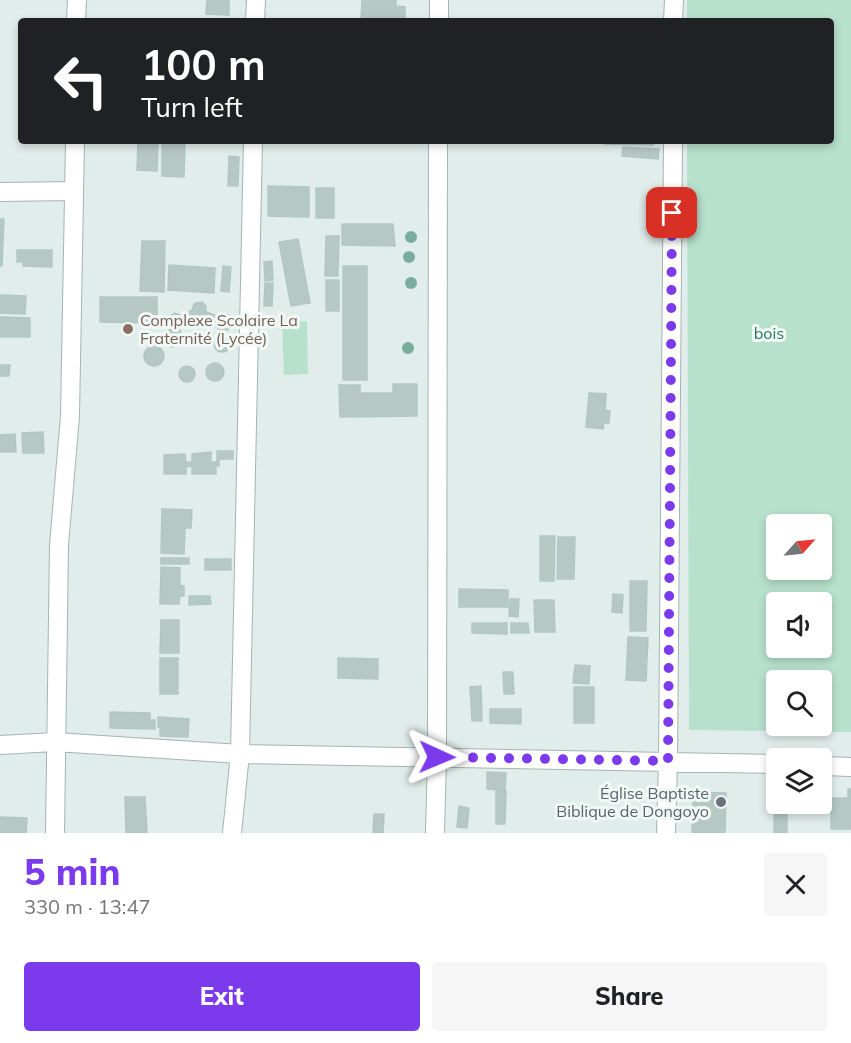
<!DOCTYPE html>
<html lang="en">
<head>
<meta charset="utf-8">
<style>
	:root { --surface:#fff; --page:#f6f6f6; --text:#202124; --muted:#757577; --accent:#7c3aed }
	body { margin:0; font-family:Mulish,sans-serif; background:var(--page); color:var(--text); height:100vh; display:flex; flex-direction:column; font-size:22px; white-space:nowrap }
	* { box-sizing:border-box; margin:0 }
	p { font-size:20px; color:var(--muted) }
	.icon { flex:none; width:33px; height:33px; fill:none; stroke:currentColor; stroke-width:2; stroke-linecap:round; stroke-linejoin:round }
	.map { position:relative; height:833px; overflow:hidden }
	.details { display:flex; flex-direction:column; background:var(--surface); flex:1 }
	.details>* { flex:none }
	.hud { position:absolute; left:18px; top:18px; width:816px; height:126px; border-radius:6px; box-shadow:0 3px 9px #0003; background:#202124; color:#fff; overflow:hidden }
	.needle { width:39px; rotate:63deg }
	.controls { position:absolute; left:766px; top:514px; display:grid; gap:12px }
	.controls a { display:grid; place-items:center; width:66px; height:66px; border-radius:6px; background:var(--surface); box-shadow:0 3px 9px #0003; font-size:30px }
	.pin { position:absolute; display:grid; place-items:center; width:51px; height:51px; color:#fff; margin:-26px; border-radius:12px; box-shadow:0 3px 9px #0006 }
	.me { position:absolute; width:66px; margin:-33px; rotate:91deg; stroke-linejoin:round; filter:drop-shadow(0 0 4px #0008) }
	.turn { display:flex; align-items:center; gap:21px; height:126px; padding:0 24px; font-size:27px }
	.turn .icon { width:78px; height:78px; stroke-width:2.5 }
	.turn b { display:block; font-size:42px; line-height:51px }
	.round { display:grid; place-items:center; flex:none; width:63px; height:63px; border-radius:6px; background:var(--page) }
	.headline { display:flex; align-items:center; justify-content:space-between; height:102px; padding:0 24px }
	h1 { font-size:36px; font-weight:800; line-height:45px; color:var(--accent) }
	.primary-button { display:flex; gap:12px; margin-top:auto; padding:12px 24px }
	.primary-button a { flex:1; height:69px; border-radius:6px; background:var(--accent); color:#fff; font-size:24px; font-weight:800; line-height:69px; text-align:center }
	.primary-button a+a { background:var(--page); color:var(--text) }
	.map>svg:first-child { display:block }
	.green { fill:#b7e0cd; fill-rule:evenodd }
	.building { fill:#b6c8c4; stroke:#b2c7c4; stroke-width:1.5 }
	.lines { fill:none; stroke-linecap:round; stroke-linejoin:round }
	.minor-casing { stroke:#a3b5b3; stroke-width:20 }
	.minor { stroke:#fff; stroke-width:18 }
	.tree { fill:#7aad9c }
	.route { stroke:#7c3aed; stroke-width:10; stroke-dasharray:0 18 }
	.education-dot { fill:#8d6e63; stroke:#f1f9f7; stroke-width:2 }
	.worship-dot { fill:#6b7280; stroke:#f1f9f7; stroke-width:2 }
	.labels { text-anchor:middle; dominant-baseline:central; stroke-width:6; stroke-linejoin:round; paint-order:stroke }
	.education-label { font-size:16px; fill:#785e54; stroke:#f1f9f7; text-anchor:start }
	.park-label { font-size:16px; fill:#26795c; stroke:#f1f9f7 }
	.worship-label { font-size:16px; fill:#5b616d; stroke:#f1f9f7; text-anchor:end }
</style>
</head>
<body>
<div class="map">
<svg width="851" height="833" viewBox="0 0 851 833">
	<rect width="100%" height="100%" fill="#e1edea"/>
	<path class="green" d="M687,0H851V732L689,730L687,141H831V21H687ZM777,525H822V570H777ZM777,603H822V648H777ZM777,681H822V726H777Z
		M307,321L308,374L284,375L282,322Z"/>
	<path class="building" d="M207,0H229V15L206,14Z
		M362,0H396V6L405,7V21H361Z
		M138,141H158L157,171L137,170Z
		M162,141H185L184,177L162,176Z
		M605,141H653V145L605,144Z
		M623,147L659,149L658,159L622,156Z
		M229,156L239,157L238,186H228Z
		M268,186L309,187V217L268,216Z
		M316,188H334V218H316Z
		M0,219H4L2,266H0Z
		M342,224H393L395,246L342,245Z
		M326,236H339L338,276H325Z
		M298,239L310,303L291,306L279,242Z
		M142,241H165L164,292L140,291Z
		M17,250H52V267L23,266V262H17Z
		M272,261L273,280L265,281L264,262Z
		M169,265L215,268L214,293L168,290Z
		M223,266L231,267L229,292L221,291Z
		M343,266H367V380H343Z
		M326,280H339V311H326Z
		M265,283H273L272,306H264Z
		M0,295L26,296L25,314L0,313Z
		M100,297H157V323L100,322Z
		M202,302L206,306V312L217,316L223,313L229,315L232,321L230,328L227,330H220L215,326L214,323L203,316H197L195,315L184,321L182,327L179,329L184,339L181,345L171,347L166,344L164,337L166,333L168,332L170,328L167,323L169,316L175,313L182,316L192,310L194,304L196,303Z
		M0,317L30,318V337H0Z
		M214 344a8 8 0 1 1 16 0a8 8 0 1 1-16 0Z
		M144 356a10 10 0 1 1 20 0a10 10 0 1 1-20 0Z
		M206 372a9 9 0 1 1 18 0a9 9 0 1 1-18 0Z
		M0,365H10L9,376H0Z
		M179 374a8 8 0 1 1 16 0a8 8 0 1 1-16 0Z
		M393,384H417V416L340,417L339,385H360V393H393Z
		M589,393L606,394L605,410L610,411L609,423H604L603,429L586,427Z
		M43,432L44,453H23L22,433Z
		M15,434L16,452H0V435Z
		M217,451H233V459H219V466H216V474H192V466L186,467V474H164V455L185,454L186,462H192V454L211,452V462H217Z
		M162,509L192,510L191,528H185L184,554L161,553Z
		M540,536H555L554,581H540Z
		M558,537H575L574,579H557Z
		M161,558H189V564H161Z
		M205,559H231V570H205Z
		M161,567L180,568V585L184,586V596H180L179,604H160Z
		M630,581H647L646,631H630Z
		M459,589L508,590V607H459Z
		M613,594L623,595L622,613L612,612Z
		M189,596H210L211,604L189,605Z
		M510,599H519L518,617L509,616Z
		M534,600H554L555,632H535Z
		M161,620H179V653H160Z
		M472,623H507V634L472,633Z
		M511,623H528L529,633H511Z
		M628,637L648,638L646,681L626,680Z
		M160,658H178V694H160Z
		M338,658L378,659V679L338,678Z
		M575,665L590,666L589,684L573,683Z
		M503,672H513L514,694H504Z
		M481,686L482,721H472L470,687Z
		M574,687H594V723H574Z
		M490,709H521V724L490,723Z
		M110,712L150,713V720H155V729L110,728Z
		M158,717L189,719L188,737L160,736V727H158Z
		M487,772L506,773L505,790L487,789Z
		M774,783H777V804H787V833H774Z
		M848,789H851V829H831V798H848Z
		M496,791H506L505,824H496Z
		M693,792L726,793L725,833H692Z
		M125,797H145L147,833H126Z
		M459,806L469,808L467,828L457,827Z
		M374,814H384L383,833H373Z
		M0,817L27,818L26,833H0Z"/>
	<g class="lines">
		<defs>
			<path id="minor" d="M76,21L77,0
				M255,21L256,0
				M439,21V0
				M673,21L674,0
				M0,192L74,191
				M0,745L55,742L240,754L777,764
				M822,766L851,767
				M55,833L59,545L70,416L75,141
				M232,833L240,754L253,141
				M435,833L437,757L438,141
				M666,833L668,761L673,141"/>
		</defs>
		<use href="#minor" class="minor-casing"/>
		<use href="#minor" class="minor"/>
	</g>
	<g class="tree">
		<circle cx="411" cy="237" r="6"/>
		<circle cx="409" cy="257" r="6"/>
		<circle cx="411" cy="283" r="6"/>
		<circle cx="408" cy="348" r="6"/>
	</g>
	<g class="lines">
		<path class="route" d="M437,757L668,761L672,213"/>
	</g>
	<circle class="education-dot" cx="128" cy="329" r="6"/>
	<circle class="worship-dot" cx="721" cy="802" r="6"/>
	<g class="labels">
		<g class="education-label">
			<text x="140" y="320">Complexe Scolaire La<tspan x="140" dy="18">Fraternité (Lycée)</tspan></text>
		</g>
		<g class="park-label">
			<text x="769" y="333">bois</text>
		</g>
		<g class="worship-label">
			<text x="709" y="793">Église Baptiste<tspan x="709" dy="18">Biblique de Dongoyo</tspan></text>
		</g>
	</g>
</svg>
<div class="controls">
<a><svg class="needle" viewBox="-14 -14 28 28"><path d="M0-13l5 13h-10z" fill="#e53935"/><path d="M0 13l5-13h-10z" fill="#757577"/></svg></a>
<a><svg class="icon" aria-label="sound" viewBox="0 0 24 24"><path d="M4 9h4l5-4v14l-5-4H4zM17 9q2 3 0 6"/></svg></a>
<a><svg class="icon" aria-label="search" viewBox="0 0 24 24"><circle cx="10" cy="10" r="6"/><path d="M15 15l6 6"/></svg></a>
<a><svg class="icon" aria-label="layers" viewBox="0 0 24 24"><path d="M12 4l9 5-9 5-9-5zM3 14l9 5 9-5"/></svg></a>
</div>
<div class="pin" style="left:672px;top:213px;background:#d93025"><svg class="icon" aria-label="arrive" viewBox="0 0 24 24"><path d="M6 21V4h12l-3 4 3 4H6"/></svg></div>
<svg class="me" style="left:437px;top:757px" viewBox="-20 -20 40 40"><path d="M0-17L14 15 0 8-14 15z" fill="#7c3aed" stroke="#fff" stroke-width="4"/></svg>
<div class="hud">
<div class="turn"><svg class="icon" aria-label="left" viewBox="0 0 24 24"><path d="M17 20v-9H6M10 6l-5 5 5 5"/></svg><div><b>100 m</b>Turn left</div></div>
</div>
</div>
<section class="details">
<div class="headline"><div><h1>5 min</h1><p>330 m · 13:47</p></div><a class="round"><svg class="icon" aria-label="close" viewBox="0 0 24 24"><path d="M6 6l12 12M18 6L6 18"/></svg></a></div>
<div class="primary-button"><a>Exit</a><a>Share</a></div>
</section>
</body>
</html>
